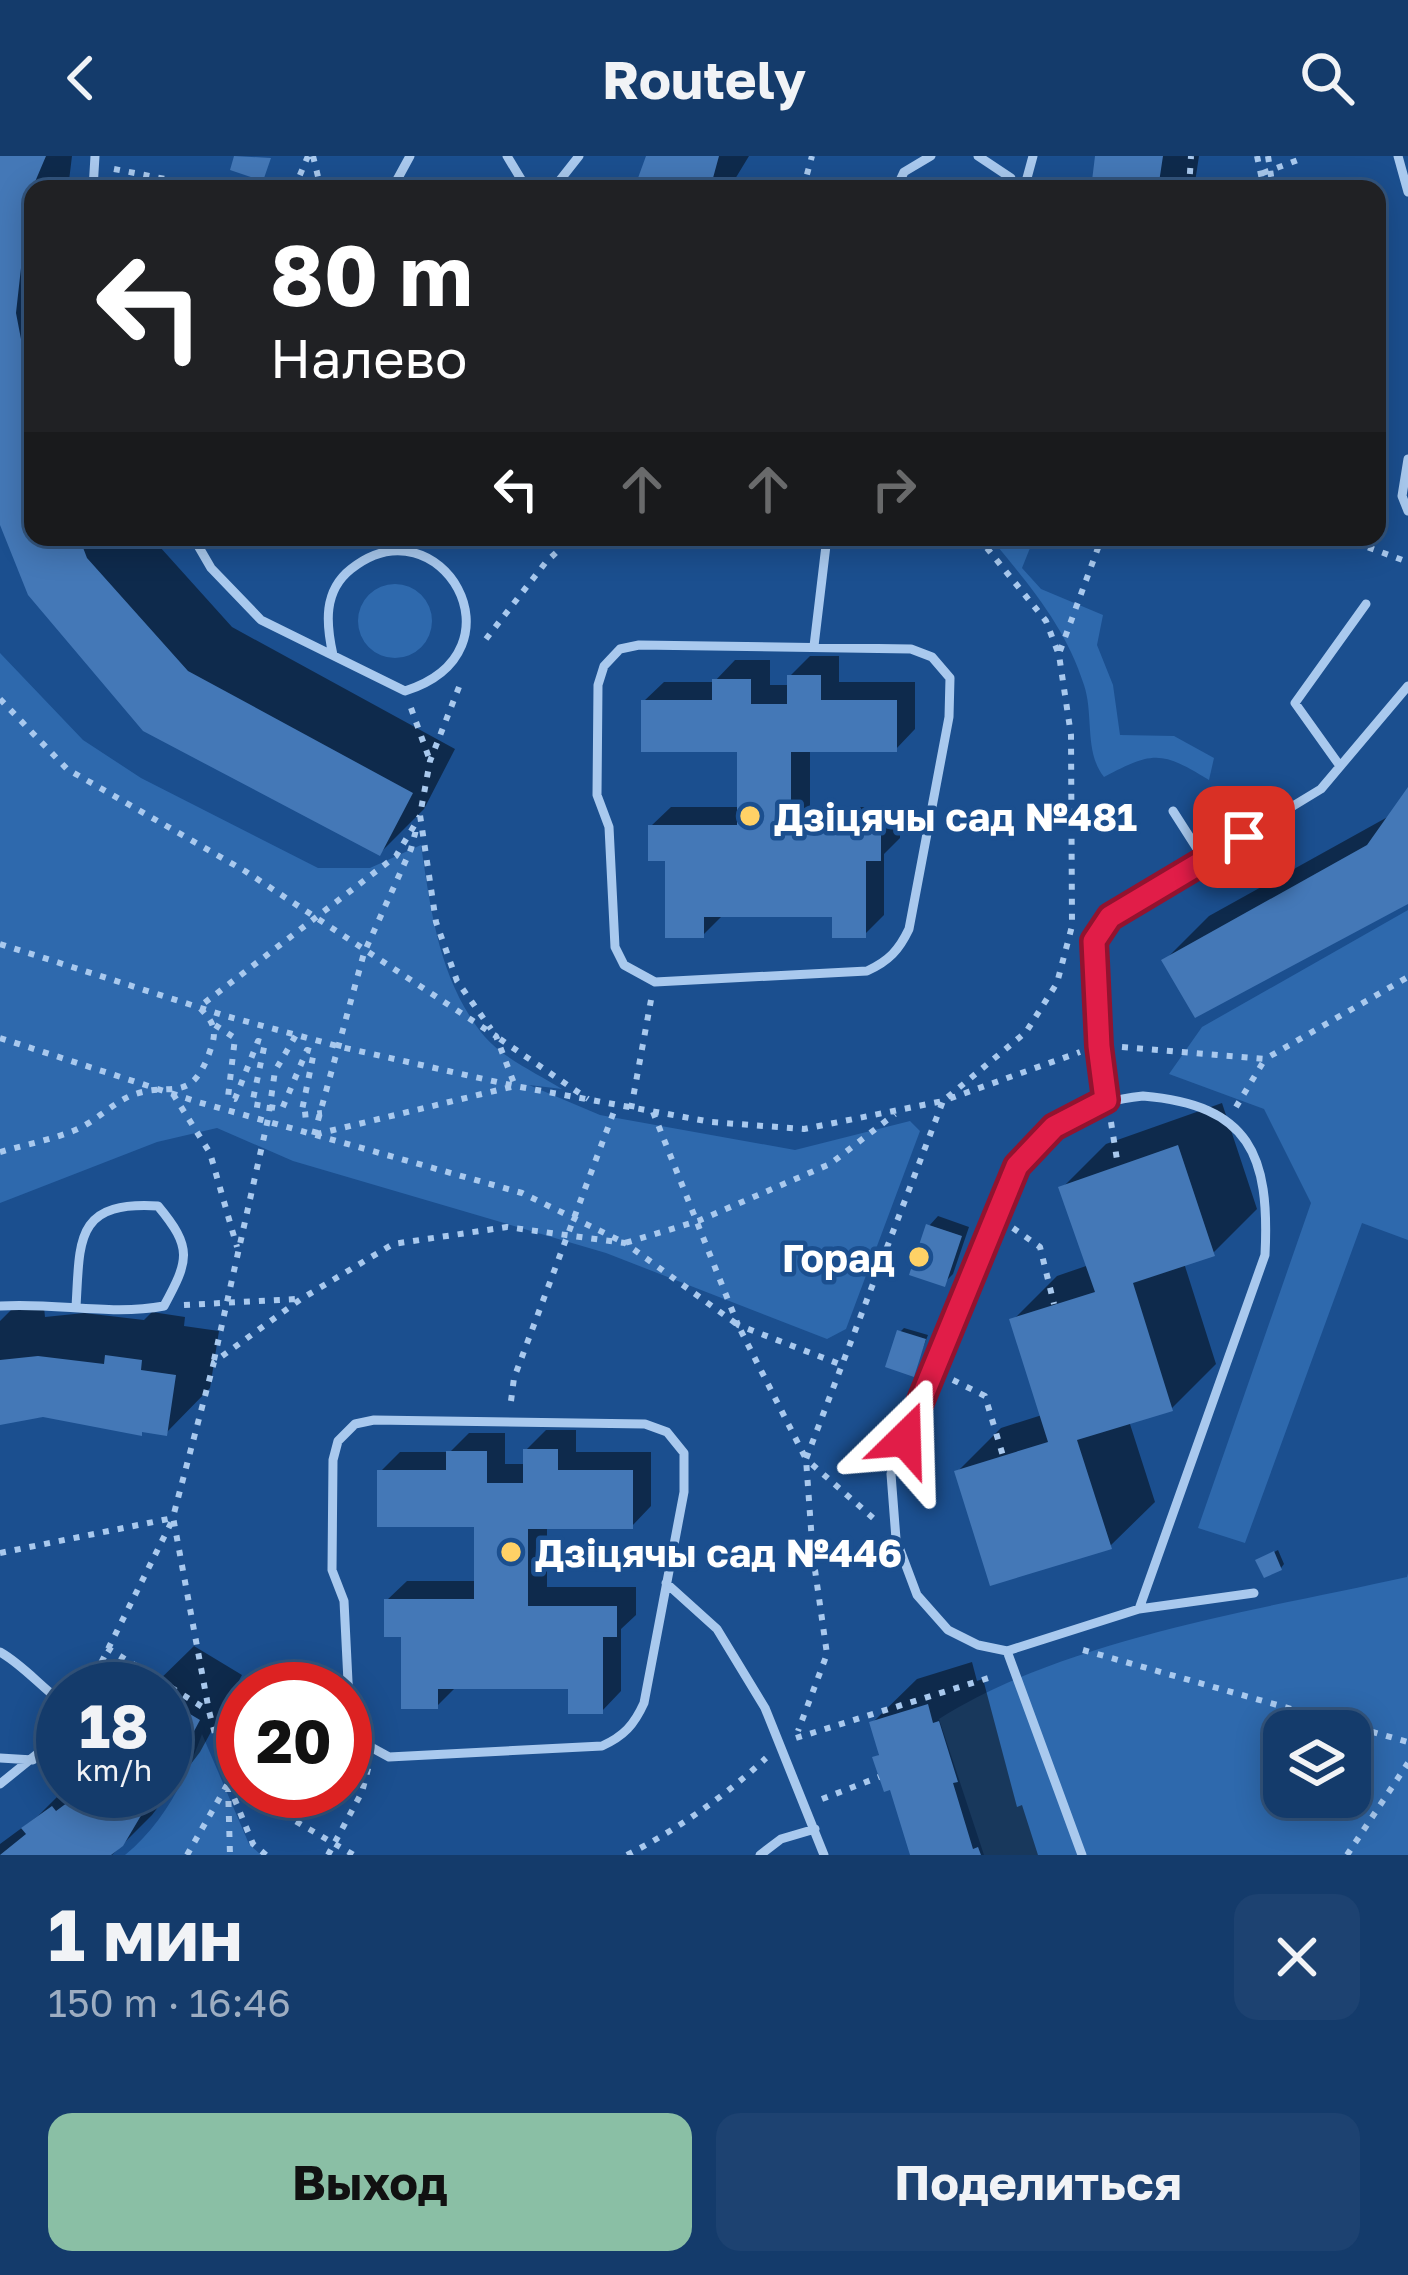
<!DOCTYPE html>
<html lang="ru">
<head>
<meta charset="utf-8">
<style>
	:root { --surface:#143b6b; --page:#1d4271; --text:#f1f3f6; --muted:#9dadc1; --line:#33557e; --accent:#8abfa5 }
	body { margin:0; font-family:"Golos Text",sans-serif; background:var(--page); color:var(--text); height:100vh; display:flex; flex-direction:column; font-size:45px; white-space:nowrap }
	* { box-sizing:border-box; margin:0 }
	p { font-size:39px; color:var(--muted) }
	.icon { flex:none; width:66px; height:66px; fill:none; stroke:currentColor; stroke-width:2; stroke-linecap:round; stroke-linejoin:round }
	.map { position:relative; height:1699px; overflow:hidden }
	.drawer { display:flex; flex-direction:column; background:var(--surface); flex:1 }
	.drawer>* { flex:none }
	.banner { position:absolute; left:24px; top:24px; width:1362px; height:366px; border-radius:24px; box-shadow:0 6px 30px #0003,0 0 0 3px var(--line); background:#202124; color:#fff; overflow:hidden }
	.controls { position:absolute; left:1263px; top:1554px; display:grid; gap:24px }
	.controls a { display:grid; place-items:center; width:108px; height:108px; border-radius:24px; background:var(--surface); box-shadow:0 6px 30px #0003,0 0 0 3px var(--line); font-size:60px }
	.speed { position:absolute; left:36px; top:1506px; display:flex; gap:24px; font-size:60px; font-weight:700; text-align:center }
	.speed>* { display:grid; place-content:center; width:156px; height:156px; border-radius:50%; background:var(--surface); box-shadow:0 6px 30px #0003,0 0 0 3px var(--line); line-height:1 }
	.speed small { font-size:30px; font-weight:400 }
	.speed .limit { border:18px solid #d22; background:#fff; color:#111 }
	.pin { position:absolute; display:grid; place-items:center; width:102px; height:102px; color:#fff; margin:-51px; border-radius:24px; box-shadow:0 6px 18px #0006 }
	.me { position:absolute; width:132px; margin:-66px; rotate:22deg; stroke-linejoin:round; filter:drop-shadow(0 0 9px #0008) }
	.turn { display:flex; align-items:center; gap:42px; height:252px; padding:0 48px; font-size:54px }
	.turn .icon { width:156px; height:156px; stroke-width:2.5 }
	.turn b { display:block; font-size:84px; line-height:102px }
	.lanes { display:flex; align-items:center; height:114px; padding:0 48px; background:#0003; justify-content:center; gap:60px; direction:ltr }
	.lanes .off { opacity:.35 }
	.round { display:grid; place-items:center; flex:none; width:126px; height:126px; border-radius:24px; background:var(--page) }
	.headline { display:flex; align-items:center; justify-content:space-between; height:204px; padding:0 48px }
	h1 { font-size:72px; font-weight:700; line-height:90px }
	.primary-button { display:flex; gap:24px; margin-top:auto; padding:24px 48px }
	.primary-button a { flex:1; height:138px; border-radius:24px; background:var(--accent); color:#111; font-size:48px; font-weight:700; line-height:138px; text-align:center }
	.primary-button a+a { background:var(--page); color:var(--text) }
	header { display:flex; justify-content:space-between; align-items:center; height:156px; padding:0 48px; background:var(--surface); font-size:54px; font-weight:700 }
	.map>svg:first-child { display:block }
	.green { fill:#2e69ad; fill-rule:evenodd }
	.shadow { fill:#0007 }
	.building { fill:#4478b7 }
	.lines { fill:none; stroke-linecap:round; stroke-linejoin:round }
	.path { stroke:#a9c9ee; stroke-width:6; stroke-dasharray:6 9; stroke-linecap:butt }
	.service { stroke:#a9c9ee; stroke-width:9 }
	.route-casing { stroke:#92132f; stroke-width:30 }
	.route { stroke:#e11d48; stroke-width:21 }
	.poi-dot { fill:#ffd166; stroke:#1b4f8f; stroke-width:4.5 }
	.labels { text-anchor:middle; dominant-baseline:central; stroke-width:9; stroke-linejoin:round; paint-order:stroke }
	.poi-label { font-size:39px; font-weight:bold; fill:#fff; stroke:#1b4f8f; text-anchor:start }
</style>
</head>
<body>
<header><svg class="icon" aria-label="back" viewBox="0 0 24 24"><path d="M15 5l-7 7 7 7"/></svg>Routely<svg class="icon" aria-label="search" viewBox="0 0 24 24"><circle cx="10" cy="10" r="6"/><path d="M15 15l6 6"/></svg></header>
<div class="map">
<svg width="1408" height="1699" viewBox="0 0 1408 1699">
	<rect width="100%" height="100%" fill="#1b4f8f"/>
	<path class="green" d="M993,385L1030,392L1022,412L1041,433L1103,459L1097,489L1113,529L1120,579L1174,580L1214,602L1209,624C1162,595 1153,595 1104,621C1084,596 1094,559 1084,529C1066,472 1031,431 993,385Z
		M358 465a37 37 0 1 1 74 0a37 37 0 1 1-74 0Z
		M0,497L83,584L141,622L318,712H370L421,689C431,757 440,827 485,881C503,902 538,918 562,933L529,929L600,959L795,994L910,965L920,975L846,1173L827,1183L606,1097L293,1005L217,972L157,986L0,1047Z
		M1408,754V1084L1362,1067L1245,1387L1198,1372L1311,1047L1264,953L1169,918L1202,871Z
		M1408,1417V1699H984L939,1563C1067,1482 1259,1454 1407,1421ZM1284,1575H1350V1641H1284Z
		M202,1578L249,1688L261,1699H125C163,1668 186,1623 202,1578Z"/>
	<path class="shadow" d="M0,0H72L68,33H33V381H151L232,471L455,593L424,653L380,697L0,361Z
		M650,0H749L729,33H637Z
		M1098,0H1199L1194,33H1094Z
		M810,500H839V526H915V573L896,593H810V651H900V682L884,698V759L864,779L835,758H724L703,779L651,670L671,651H740V593L644,545L664,526H714L735,504H770V529H790V520Z
		M1408,636V745L1165,804L1209,760L1393,658Z
		M1222,947L1257,1053L1213,1097L1184,1107L1216,1208L1172,1252L1129,1265L1155,1346L1110,1390L957,1316L1001,1272L1042,1259L1013,1164L1057,1120L1089,1109L1062,1032L1106,988Z
		M938,1060L969,1071L953,1118L944,1127L929,1070Z
		M44,1151L45,1161L84,1157L144,1164L152,1156L185,1161L184,1170L219,1175L210,1232L166,1277L144,1274L141,1277L57,1259L0,1266V1165L11,1154Z
		M904,1172L928,1179L913,1217L900,1176Z
		M546,1274H576V1296H651V1350L632,1370H547V1431H636V1459L621,1473V1535L602,1555L571,1530H457L437,1550L387,1444L407,1425H477V1368L380,1316L400,1296H450L469,1277H505V1308H526V1294Z
		M1278,1394L1284,1408L1281,1412L1259,1404Z
		M194,1490L242,1519L200,1596L152,1659L112,1699H0V1688L38,1660L63,1635H165V1533H150Z
		M972,1506L977,1525L983,1523L1017,1651L1022,1649L1038,1699H914L892,1631L876,1602L881,1596L872,1567L917,1523Z"/>
	<path class="building" d="M0,0H46L29,40L16,157L33,246V381H79L87,402L188,515L413,637L380,700L143,575L28,439L0,369Z
		M234,0L271,2L263,25L230,14Z
		M646,0H719L710,33H634Z
		M1095,0H1163L1158,33H1091Z
		M787,519H821V544H897V596H791V669H881V705H866V782H832V761H704V782H665V705H648V669H737V596H641V544H712V523H751V548H787Z
		M1408,631V748L1195,862L1161,804L1367,689Z
		M1178,989L1215,1100L1133,1127L1173,1255L1077,1284L1112,1393L990,1430L954,1315L1048,1286L1009,1163L1095,1136L1058,1031Z
		M926,1068L962,1080L945,1131L909,1119Z
		M897,1174L926,1183L914,1221L885,1211Z
		M105,1199L142,1204L141,1214L176,1219L167,1280L142,1276V1280L43,1261L0,1269V1204L38,1200L104,1208Z
		M523,1293H558V1314H633V1373H528V1450H617V1481H603V1558H568V1533H438V1553H401V1481H384V1443H474V1371H377V1314H446V1295H487V1327H523Z
		M1274,1395L1282,1414L1264,1422L1255,1404Z
		M165,1543L200,1564L165,1630Z
		M928,1548L933,1567L939,1565L958,1626L953,1627L973,1693L978,1691L981,1699H910L890,1634L884,1636L872,1601L879,1599L869,1566Z
		M83,1635H162L156,1644L152,1641L123,1690L111,1699H0L26,1678L21,1672L52,1650L56,1655Z"/>
	<g class="lines">
		<path class="path" d="M313,0L321,33
			M1257,0L1264,33
			M1268,0L1273,33
			M114,13L216,33
			M1263,17L1298,4L1299,0
			M294,33L308,0
			M803,33L812,0
			M1189,33L1191,0
			M1022,381H1067
			M1340,381L1408,406
			M486,483L546,406L573,381
			M1060,495L1102,381
			M459,531L430,605L420,659L436,766L457,825L491,873
			M0,543L67,613L245,715L496,880L515,930L317,978
			M411,552L429,602
			M0,788L226,860L341,891L515,930L711,966L804,973L943,945L1026,876L1057,827L1072,770L1071,579L1059,499L1046,465L978,381
			M215,869L235,882L228,941L235,943L258,885L265,887L252,948L282,953L307,894L314,896L301,959L322,957
			M0,882L198,946L522,1037L625,1087L698,1065L830,1008L895,958
			M500,883L588,943
			M1122,891L1265,903L1408,821
			M173,938L210,997L237,1091
			M1236,951L1265,903
			M631,953L651,844
			M653,956L738,1169L842,1209
			M1111,966L1118,1010
			M314,979L364,797L411,693L417,670
			M0,996C24,989 50,984 73,975C94,967 110,949 130,940C171,923 191,952 211,892C218,872 212,865 199,851L396,700L420,660
			M1013,1072L1040,1091L1054,1148
			M184,1149L297,1143
			M214,1204L268,963L275,915L296,879
			M953,1224L985,1240L1003,1300
			M511,1245L514,1222L616,950
			M873,1362L806,1303L943,945L1080,896
			M0,1397L173,1362
			M107,1492L209,1555
			M1083,1494L1408,1586
			M88,1533L172,1365
			M796,1582L995,1520
			M231,1628L354,1699
			M228,1630L230,1699
			M822,1643L879,1621
			M187,1699L227,1629
			M266,1699L253,1688L228,1627L209,1555L173,1361L214,1206L301,1143L393,1088L507,1071L625,1087L738,1169L806,1303L813,1400L827,1498L798,1575
			M328,1699L362,1636L369,1609
			M627,1699C678,1673 724,1641 766,1602
			M1347,1699L1408,1607"/>
		<path class="service" d="M507,0L527,33
			M978,0L1011,22L1013,33
			M1398,0L1408,36
			M93,33L95,0
			M392,33L410,0
			M553,33L579,0
			M896,33L904,16L931,0
			M1024,33L1033,0
			M1408,303L1402,340L1408,355
			M193,381L211,412L261,464L405,535C530,495 439,343 351,413C323,435 326,468 333,499
			M639,489L911,493L932,501L950,522L949,561L909,773C899,794 889,805 867,815L655,826L624,809L615,791L609,671L597,639L598,529L604,510L620,493Z
			M814,490L827,381
			M1340,610L1295,547L1366,448
			M1173,655L1205,705
			M1143,940C1250,949 1270,999 1265,1099L1139,1453L1007,1495L978,1489L948,1474L917,1439L896,1383L891,1318L1017,1010C1057,968 1084,946 1143,940Z
			M1106,944L1093,811L1094,785L1110,761L1321,633L1408,530
			M0,1150C55,1146 110,1160 164,1150C189,1104 193,1092 158,1050C75,1045 80,1083 76,1151
			M374,1264L645,1268L667,1276L684,1297V1336L644,1547C634,1569 624,1580 602,1590L389,1601L358,1584L350,1566L344,1445L332,1414L333,1304L338,1285L355,1268Z
			M666,1427L717,1473L765,1552L824,1699
			M1139,1453L1254,1437
			M1007,1495L1082,1699
			M0,1496C23,1509 41,1531 63,1547
			M0,1602L33,1604
			M0,1628L63,1577
			M760,1699L781,1683L815,1673"/>
	</g>
	<g class="lines">
		<defs>
			<path id="route" d="M905,1283L1017,1010L1054,971L1106,944L1099,890L1094,785L1110,761L1244,681"/>
		</defs>
		<use href="#route" class="route-casing"/>
		<use href="#route" class="route"/>
	</g>
	<g class="poi-dot">
		<circle cx="750" cy="660" r="12"/>
		<circle cx="919" cy="1101" r="12"/>
		<circle cx="511" cy="1396" r="12"/>
	</g>
	<g class="labels">
		<g class="poi-label">
			<text x="774" y="660">Дзіцячы сад №481</text>
			<text x="895" y="1101" text-anchor="end">Горад</text>
			<text x="535" y="1396">Дзіцячы сад №446</text>
		</g>
	</g>
</svg>
<div class="controls">
<a><svg class="icon" aria-label="layers" viewBox="0 0 24 24"><path d="M12 4l9 5-9 5-9-5zM3 14l9 5 9-5"/></svg></a>
</div>
<div class="speed"><div>18<small>km/h</small></div><div class="limit">20</div></div>
<div class="pin" style="left:1244px;top:681px;background:#d93025"><svg class="icon" aria-label="arrive" viewBox="0 0 24 24"><path d="M6 21V4h12l-3 4 3 4H6"/></svg></div>
<svg class="me" style="left:905px;top:1283px" viewBox="-20 -20 40 40"><path d="M0-17L14 15 0 8-14 15z" fill="#e11d48" stroke="#fff" stroke-width="4"/></svg>
<div class="banner">
<div class="turn"><svg class="icon" aria-label="left" viewBox="0 0 24 24"><path d="M17 20v-9H6M10 6l-5 5 5 5"/></svg><div><b>80 m</b>Налево</div></div>
<div class="lanes"><svg class="icon" aria-label="left" viewBox="0 0 24 24"><path d="M17 20v-9H6M10 6l-5 5 5 5"/></svg><svg class="icon off" aria-label="ahead" viewBox="0 0 24 24"><path d="M12 20V5M6 11l6-6 6 6"/></svg><svg class="icon off" aria-label="ahead" viewBox="0 0 24 24"><path d="M12 20V5M6 11l6-6 6 6"/></svg><svg class="icon off" aria-label="right" viewBox="0 0 24 24"><path d="M7 20v-9h11M14 6l5 5-5 5"/></svg></div>
</div>
</div>
<section class="drawer">
<div class="headline"><div><h1>1 мин</h1><p>150 m · 16:46</p></div><a class="round"><svg class="icon" aria-label="close" viewBox="0 0 24 24"><path d="M6 6l12 12M18 6L6 18"/></svg></a></div>
<div class="primary-button"><a>Выход</a><a>Поделиться</a></div>
</section>
</body>
</html>
